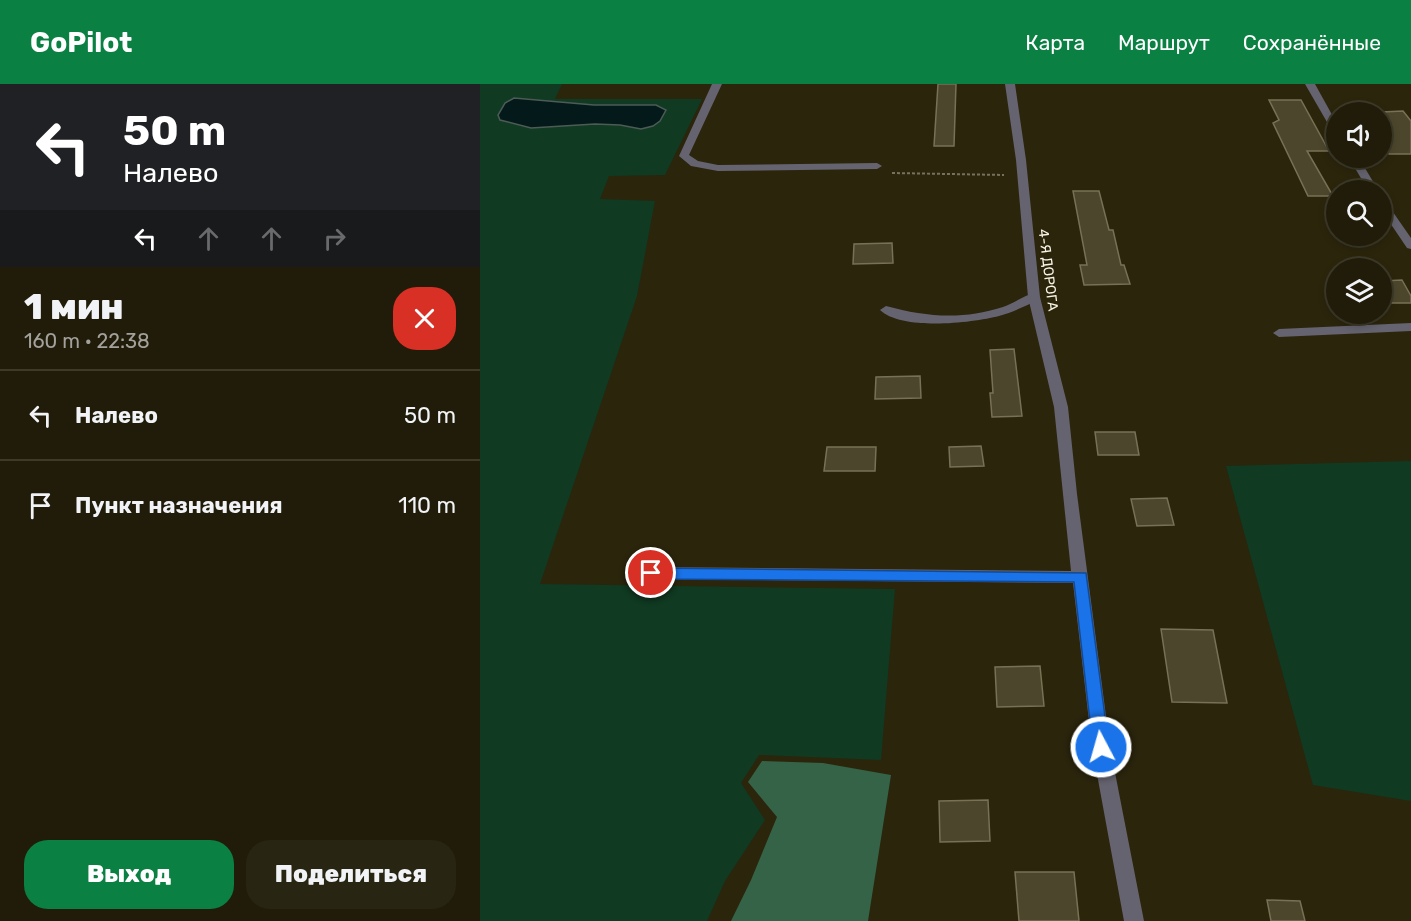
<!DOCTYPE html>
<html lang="ru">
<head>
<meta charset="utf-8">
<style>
	:root { --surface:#201c09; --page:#282512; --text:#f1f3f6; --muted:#a2a19c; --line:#3d3a2a; --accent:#0b8043 }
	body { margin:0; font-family:Rubik,sans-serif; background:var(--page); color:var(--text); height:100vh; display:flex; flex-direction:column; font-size:22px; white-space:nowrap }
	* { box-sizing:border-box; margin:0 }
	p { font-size:20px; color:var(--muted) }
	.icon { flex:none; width:33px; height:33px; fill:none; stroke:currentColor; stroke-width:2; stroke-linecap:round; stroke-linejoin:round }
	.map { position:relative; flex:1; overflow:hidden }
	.drawer { display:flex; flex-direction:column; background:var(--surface); width:480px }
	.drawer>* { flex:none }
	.guide { background:#202124; color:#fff; overflow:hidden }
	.controls { position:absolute; left:846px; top:18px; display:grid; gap:12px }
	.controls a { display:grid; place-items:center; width:66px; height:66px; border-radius:50%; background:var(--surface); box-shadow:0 3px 9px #0003,0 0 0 2px var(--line); font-size:30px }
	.pin { position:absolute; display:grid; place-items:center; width:51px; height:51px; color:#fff; margin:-26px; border:3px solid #fff; border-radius:50%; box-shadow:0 2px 6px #0007 }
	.me { position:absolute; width:66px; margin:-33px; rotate:354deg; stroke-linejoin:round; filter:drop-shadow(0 0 4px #0008) }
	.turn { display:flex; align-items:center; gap:21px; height:126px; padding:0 24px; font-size:27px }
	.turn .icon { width:78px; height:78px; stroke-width:2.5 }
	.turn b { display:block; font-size:42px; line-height:51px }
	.lanes { display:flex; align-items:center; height:57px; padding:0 24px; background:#0003; justify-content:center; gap:30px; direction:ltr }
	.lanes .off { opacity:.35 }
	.round { display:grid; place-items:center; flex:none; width:63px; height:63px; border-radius:24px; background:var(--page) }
	.head { display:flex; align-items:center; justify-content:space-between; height:102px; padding:0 24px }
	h1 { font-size:36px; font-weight:800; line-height:45px }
	.action { display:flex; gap:12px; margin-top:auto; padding:12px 24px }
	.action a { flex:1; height:69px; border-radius:24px; background:var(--accent); color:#fff; font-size:24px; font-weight:800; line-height:69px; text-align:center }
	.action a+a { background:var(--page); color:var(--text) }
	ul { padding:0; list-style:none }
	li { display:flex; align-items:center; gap:18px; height:90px; padding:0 24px; border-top:2px solid var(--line) }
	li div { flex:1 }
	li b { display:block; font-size:22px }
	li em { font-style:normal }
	header { display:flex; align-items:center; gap:36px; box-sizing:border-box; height:84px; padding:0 30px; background:var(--accent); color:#fff }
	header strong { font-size:28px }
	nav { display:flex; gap:33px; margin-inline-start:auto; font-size:21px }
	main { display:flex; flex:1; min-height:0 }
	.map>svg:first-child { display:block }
	.green { fill:#103a22; fill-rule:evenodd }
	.forest { fill:#346347 }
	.water { fill:#041a1a; stroke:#4d5b57; stroke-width:1.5 }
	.building { fill:#4c462c; stroke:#787156; stroke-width:1.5 }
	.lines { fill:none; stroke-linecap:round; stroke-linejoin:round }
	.path { stroke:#77725d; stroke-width:2; stroke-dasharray:3 2; stroke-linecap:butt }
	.service { fill:#65636f; fill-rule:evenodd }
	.minor { fill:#65636f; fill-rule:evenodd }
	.route { fill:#1a73e8; stroke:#114b97; stroke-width:1.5 }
	.labels { text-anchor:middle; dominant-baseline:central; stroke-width:4.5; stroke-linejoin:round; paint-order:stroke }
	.far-street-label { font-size:14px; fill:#f7f4e5; stroke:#2b250c }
</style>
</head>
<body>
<header>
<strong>GoPilot</strong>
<nav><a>Карта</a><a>Маршрут</a><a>Сохранённые</a></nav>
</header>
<main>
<section class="drawer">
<div class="guide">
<div class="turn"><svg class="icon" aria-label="left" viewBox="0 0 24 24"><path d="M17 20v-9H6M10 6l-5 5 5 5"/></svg><div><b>50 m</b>Налево</div></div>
<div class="lanes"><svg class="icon" aria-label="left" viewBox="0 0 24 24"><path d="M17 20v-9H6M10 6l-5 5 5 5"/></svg><svg class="icon off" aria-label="ahead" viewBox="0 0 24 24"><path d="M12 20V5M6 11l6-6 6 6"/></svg><svg class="icon off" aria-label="ahead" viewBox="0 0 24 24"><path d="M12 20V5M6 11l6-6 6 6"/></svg><svg class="icon off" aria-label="right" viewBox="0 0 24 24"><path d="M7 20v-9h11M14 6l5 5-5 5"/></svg></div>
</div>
<div class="head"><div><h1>1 мин</h1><p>160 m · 22:38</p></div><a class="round" style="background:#d93025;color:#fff"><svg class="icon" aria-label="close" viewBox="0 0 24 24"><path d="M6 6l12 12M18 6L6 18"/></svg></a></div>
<ul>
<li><svg class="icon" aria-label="left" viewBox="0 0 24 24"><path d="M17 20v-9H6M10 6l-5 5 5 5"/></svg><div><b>Налево</b></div><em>50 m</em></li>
<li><svg class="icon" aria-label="arrive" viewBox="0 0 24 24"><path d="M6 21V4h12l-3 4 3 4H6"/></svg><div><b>Пункт назначения</b></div><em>110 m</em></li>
</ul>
<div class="action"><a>Выход</a><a>Поделиться</a></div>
</section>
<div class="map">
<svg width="931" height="837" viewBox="0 0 931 837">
	<rect width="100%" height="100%" fill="#2b250c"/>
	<path class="green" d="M0,0H82L75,15H222L185,91L129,92L120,115L175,117L157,212L60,500L415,505L401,676L279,671L261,699L285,736L245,797L227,837H0ZM47,14C89,23 133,21 176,21L161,45C128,38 95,39 62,44Z
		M931,377V717L833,701L746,382Z"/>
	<path class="forest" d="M282,677L343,679L411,691L388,837H251L271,796L297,733L268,698Z"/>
	<path class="water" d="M34,14L114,21H176L186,26L180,37L173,42L161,45L140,41L115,40L51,44L20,36L18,31L25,19Z"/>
	<path class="building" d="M458,0H476L474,62H454Z
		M789,16H821L849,67H827L853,112H828L793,39L799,36Z
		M923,27L931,37V70H909L902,59V28Z
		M593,107H619L629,146H633L641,181H644L650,200L604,201L600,181H607Z
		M412,159L413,179L373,180L374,160Z
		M922,196L931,212V219H902V197Z
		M534,265L542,332L512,333L510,309H513L510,266Z
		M440,292L441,314L395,315L396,293Z
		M615,348H655L659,371H618Z
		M501,362L504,382L470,383L469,363Z
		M347,363H396L395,387H344Z
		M687,414L694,441L657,442L651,415Z
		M681,545L733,546L747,619L692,618Z
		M560,582L564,622L517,623L515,583Z
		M508,716L510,757L460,758L459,717Z
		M535,788H594L599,837H539Z
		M787,816L820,817L825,837H791Z"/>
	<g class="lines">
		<path class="path" d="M412,89L524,91"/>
		<path class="service" d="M232,0H242L209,71L218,77L238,81L397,79L402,82L397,85L238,87L211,82L199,72Z
			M554,209L558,210V216C545,222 533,228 519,232C492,239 422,247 400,226L406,222C446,233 483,236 523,223C534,219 543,212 554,209Z
			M931,239V247L799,253L793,249L799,245Z
			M590,405L597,410L630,663L664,837H644L612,663L593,499L171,495L165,493L163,489L165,485L171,483L591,487L583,410Z"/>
		<path class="minor" d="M525,0H535L546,76L560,213L588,323L597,410L590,415L583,410L574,323L548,213L536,76Z
			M825,0H835L856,38V48L851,45Z
			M869,74H879L898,106H888Z
			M902,117L906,118L931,154V165L927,164L902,127Z"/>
	</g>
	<path class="route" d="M171,484L606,489L629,663L627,668L621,670L615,668L613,663L594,498L171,495L166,493L164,489L166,485Z"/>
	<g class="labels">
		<g class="far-street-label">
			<text transform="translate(568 186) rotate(83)">4-Я ДОРОГА</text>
		</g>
	</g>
</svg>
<div class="controls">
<a><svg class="icon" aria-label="sound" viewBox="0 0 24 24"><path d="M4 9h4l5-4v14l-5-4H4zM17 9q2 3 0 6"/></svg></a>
<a><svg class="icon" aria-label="search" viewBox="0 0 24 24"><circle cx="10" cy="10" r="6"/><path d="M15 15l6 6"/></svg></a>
<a><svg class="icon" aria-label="layers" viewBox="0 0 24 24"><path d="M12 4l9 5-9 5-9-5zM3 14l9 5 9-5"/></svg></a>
</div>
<div class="pin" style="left:171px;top:489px;background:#d93025"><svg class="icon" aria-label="arrive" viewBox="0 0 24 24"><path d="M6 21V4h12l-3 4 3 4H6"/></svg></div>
<svg class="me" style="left:621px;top:663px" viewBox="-20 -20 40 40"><circle r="17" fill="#1a73e8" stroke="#fff" stroke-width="3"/><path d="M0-11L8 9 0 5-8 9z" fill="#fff"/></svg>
</div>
</main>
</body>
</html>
